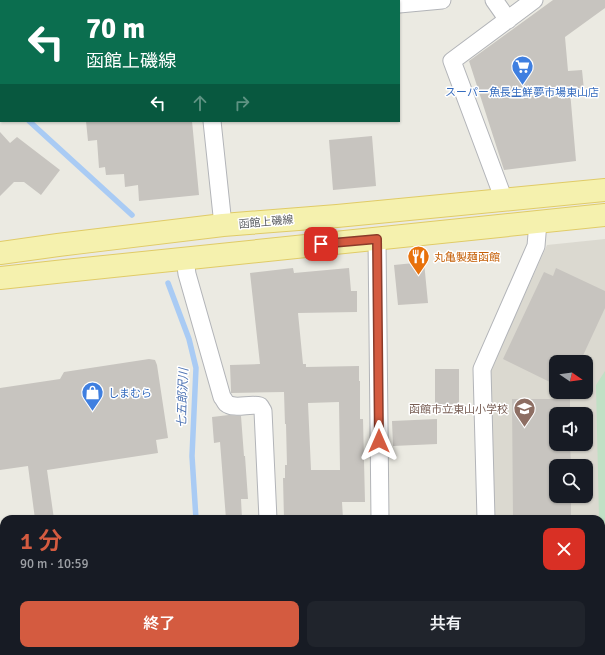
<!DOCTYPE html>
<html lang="ja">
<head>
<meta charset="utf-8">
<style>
	:root { --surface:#171b24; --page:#20242c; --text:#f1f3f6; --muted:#9ea1a6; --accent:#d45b40 }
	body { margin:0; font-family:Signika,"Noto Sans JP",sans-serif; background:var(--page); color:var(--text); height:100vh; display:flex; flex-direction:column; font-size:15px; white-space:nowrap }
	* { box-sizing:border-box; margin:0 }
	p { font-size:13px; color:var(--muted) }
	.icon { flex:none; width:22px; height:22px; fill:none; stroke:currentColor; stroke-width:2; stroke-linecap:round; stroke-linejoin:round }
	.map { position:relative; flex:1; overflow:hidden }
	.panel { position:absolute; left:0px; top:515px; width:605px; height:140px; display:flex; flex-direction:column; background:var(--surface); border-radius:12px 12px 0 0; box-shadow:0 1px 3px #0004 }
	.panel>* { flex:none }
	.banner { position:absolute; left:0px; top:0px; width:400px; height:122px; box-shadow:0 1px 3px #0004; background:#0b6e4f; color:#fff; overflow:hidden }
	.needle { width:26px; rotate:103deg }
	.buttons { position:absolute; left:549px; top:355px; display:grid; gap:8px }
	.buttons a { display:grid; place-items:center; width:44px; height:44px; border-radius:8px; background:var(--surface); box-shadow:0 1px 3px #0004; font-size:20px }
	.pin { position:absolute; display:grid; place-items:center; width:34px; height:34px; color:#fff; margin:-17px; border-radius:8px; box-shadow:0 2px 6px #0006 }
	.me { position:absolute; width:44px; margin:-22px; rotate:0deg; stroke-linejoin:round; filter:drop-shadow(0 0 3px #0008) }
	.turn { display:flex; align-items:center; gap:14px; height:84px; padding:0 20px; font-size:18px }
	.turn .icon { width:52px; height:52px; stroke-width:2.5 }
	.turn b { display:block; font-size:28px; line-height:34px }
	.lanes { display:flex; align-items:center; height:38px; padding:0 20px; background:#0003; justify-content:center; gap:20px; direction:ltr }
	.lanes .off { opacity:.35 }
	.round { display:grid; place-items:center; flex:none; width:42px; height:42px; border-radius:8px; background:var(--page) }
	.head { display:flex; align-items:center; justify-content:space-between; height:68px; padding:0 20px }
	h1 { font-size:24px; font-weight:600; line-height:30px; color:var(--accent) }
	.action { display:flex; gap:8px; margin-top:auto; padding:8px 20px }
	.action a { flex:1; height:46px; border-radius:8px; background:var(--accent); color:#fff; font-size:16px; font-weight:600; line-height:46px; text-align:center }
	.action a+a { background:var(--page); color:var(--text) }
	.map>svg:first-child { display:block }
	.education { fill:#dbd9d0; fill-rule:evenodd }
	.pitch { fill:#c1e0c5 }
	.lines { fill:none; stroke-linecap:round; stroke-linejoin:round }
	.stream { stroke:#a9cbf4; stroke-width:5.5 }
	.river { stroke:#a9cbf4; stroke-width:34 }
	.building { fill:#c7c4bf; fill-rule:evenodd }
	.minor-casing { stroke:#b2b4b8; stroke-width:19 }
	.primary-casing { stroke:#e0cb67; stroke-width:24 }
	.path { stroke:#9bc0aa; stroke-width:2.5; stroke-dasharray:4 2; stroke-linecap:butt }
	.minor { stroke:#fff; stroke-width:17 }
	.primary { stroke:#f5f1ae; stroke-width:22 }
	.route-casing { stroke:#8a3b2a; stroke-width:10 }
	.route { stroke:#d45b40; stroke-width:7 }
	.labels { text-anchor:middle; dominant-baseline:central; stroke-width:3; stroke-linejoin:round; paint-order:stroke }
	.shop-label { font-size:11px; fill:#366cbe; stroke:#fff }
	.street-label { font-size:11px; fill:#5a5d61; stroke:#fff }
	.food-label { font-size:11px; fill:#c56008; stroke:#fff; text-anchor:start }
	.education-label { font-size:11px; fill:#785e54; stroke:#fff; text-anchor:end }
	.water-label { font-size:12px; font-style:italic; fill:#5075b4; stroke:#fff }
</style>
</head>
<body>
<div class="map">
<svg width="605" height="655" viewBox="0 0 605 655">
	<rect width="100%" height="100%" fill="#ebeae2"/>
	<path class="education" d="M605,239V649H601V519H494L487,379L547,245ZM556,362H586V392H556ZM556,414H586V444H556ZM556,466H586V496H556Z"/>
	<path class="pitch" d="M605,371V641H602L601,519H599L596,385Z"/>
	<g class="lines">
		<path class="stream" d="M0,82L1,84
			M29,121L132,215
			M168,283L189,339L196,368L192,456L196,519
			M208,651L209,655"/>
		<path class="river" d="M5,1L7,0"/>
	</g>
	<path class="building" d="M553,0H605V8L565,37L568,71L582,70L584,90L570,91L576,161L504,170L469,61Z
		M86,121H192L199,195L139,201L138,185L125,187L124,174L106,175L105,167L99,168L97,140L88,141Z
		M0,132L10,143L17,137L60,170L41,195L24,182H14L0,196Z
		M372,136L376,186L333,190L329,140Z
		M424,262L428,303L398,305L394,265Z
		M293,268L294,273L349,268L351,291H357V312L298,313L303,364H306V367L359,366V381H360V419H363L365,502H342L343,519H284L283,478H285V465H287L286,424H285L284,392L231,393V391L230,365L260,364L250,273ZM339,402L340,470H311L308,403Z
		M556,268L605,291V308L580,362H556V385L503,359L544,272L553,276Z
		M149,359L155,360L157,365L168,438L156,440L158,453L47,470L54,519H35L28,466L0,470V388L60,379L64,372Z
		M435,369H459V410H435Z
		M512,399H570V414H556V444H570L571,466H556V496H571V519H513Z
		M229,415L241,416L244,456H245L248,499H241L242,519H226L220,442L214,443L212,417Z
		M437,419V444L393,446L392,421Z"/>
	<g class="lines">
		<defs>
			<path id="minor" d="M494,0L508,20
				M399,4L442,0
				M212,121L223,225
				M504,200L452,61L534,0
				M377,239L380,519
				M185,259L187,274L222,397C224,399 225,402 226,403C234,410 250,403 260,406L263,411L268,519
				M486,519L482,369L536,246L538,222
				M137,651L138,655
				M274,651V655
				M383,651V655
				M0,652L6,651
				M543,655H553"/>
			<path id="primary" d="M0,253L58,245L223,225L337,216L605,190
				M0,278L65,271L605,215"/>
		</defs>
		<use href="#minor" class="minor-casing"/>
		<use href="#primary" class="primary-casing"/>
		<path class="path" d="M498,651L501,655"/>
		<use href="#minor" class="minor"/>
		<use href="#primary" class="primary"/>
	</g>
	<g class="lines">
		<defs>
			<path id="route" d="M321,244L377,239L379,441"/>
		</defs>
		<use href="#route" class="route-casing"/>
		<use href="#route" class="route"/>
	</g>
	<defs>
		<symbol id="supermarket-pin" viewBox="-11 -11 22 30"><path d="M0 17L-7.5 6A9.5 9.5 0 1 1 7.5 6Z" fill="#3f7fe0" stroke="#fff"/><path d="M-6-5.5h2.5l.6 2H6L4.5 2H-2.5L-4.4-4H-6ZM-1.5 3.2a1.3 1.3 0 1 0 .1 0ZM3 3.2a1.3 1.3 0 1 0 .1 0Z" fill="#fff"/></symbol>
		<symbol id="restaurant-pin" viewBox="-11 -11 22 30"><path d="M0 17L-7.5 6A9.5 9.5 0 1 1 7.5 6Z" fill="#e8710a" stroke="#fff"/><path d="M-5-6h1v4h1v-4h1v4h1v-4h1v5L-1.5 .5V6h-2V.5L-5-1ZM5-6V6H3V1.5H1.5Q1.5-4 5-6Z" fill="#fff"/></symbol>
		<symbol id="shop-pin" viewBox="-11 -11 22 30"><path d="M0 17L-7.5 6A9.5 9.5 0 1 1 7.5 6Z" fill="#3f7fe0" stroke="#fff"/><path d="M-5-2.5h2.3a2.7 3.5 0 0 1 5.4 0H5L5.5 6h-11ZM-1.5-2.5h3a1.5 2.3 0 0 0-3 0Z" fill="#fff"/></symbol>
		<symbol id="school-pin" viewBox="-11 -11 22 30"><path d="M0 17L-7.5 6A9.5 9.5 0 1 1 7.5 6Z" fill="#8d6e63" stroke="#fff"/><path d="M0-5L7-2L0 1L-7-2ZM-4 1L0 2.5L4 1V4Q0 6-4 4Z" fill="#fff"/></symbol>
	</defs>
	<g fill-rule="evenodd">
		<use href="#supermarket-pin" x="510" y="54" width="25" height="34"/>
		<use href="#restaurant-pin" x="406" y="244" width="25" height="34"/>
		<use href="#shop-pin" x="80" y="380" width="25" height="34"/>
		<use href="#school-pin" x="512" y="396" width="25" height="34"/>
	</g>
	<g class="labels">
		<g class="shop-label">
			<text x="522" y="92">スーパー魚長生鮮夢市場東山店</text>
			<text x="108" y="393" text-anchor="start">しまむら</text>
		</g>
		<g class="street-label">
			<text transform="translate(266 222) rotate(-5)">函館上磯線</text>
		</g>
		<g class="food-label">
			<text x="434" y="257">丸亀製麺函館</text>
		</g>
		<g class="education-label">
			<text x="508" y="409">函館市立東山小学校</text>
		</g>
		<g class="water-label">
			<text transform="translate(183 398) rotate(-88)">七五郎沢川</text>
		</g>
	</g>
</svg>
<div class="buttons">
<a><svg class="needle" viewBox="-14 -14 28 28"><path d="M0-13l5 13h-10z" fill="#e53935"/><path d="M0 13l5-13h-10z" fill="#9ea1a6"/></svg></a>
<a><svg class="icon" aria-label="sound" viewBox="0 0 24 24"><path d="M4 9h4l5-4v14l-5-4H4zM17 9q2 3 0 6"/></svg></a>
<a><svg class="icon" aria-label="search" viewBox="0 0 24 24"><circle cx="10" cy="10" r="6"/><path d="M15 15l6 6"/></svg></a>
</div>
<div class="pin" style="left:321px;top:244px;background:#d93025"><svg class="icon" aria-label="arrive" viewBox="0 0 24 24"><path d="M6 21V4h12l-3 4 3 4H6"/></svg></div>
<svg class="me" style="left:379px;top:441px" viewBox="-20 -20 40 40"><path d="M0-17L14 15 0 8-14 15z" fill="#d45b40" stroke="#fff" stroke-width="4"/></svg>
<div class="banner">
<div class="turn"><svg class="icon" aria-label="left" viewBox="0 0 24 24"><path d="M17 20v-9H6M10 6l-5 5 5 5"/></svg><div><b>70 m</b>函館上磯線</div></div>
<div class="lanes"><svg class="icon" aria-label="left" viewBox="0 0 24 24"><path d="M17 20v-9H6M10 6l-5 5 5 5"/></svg><svg class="icon off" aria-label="ahead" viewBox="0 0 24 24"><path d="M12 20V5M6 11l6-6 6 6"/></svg><svg class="icon off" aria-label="right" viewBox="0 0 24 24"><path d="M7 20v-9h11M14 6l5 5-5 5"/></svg></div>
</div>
<section class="panel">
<div class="head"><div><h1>1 分</h1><p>90 m · 10:59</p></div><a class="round" style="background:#d93025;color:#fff"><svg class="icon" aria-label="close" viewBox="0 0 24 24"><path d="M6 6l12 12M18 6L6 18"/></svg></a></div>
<div class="action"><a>終了</a><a>共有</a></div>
</section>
</div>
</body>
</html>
